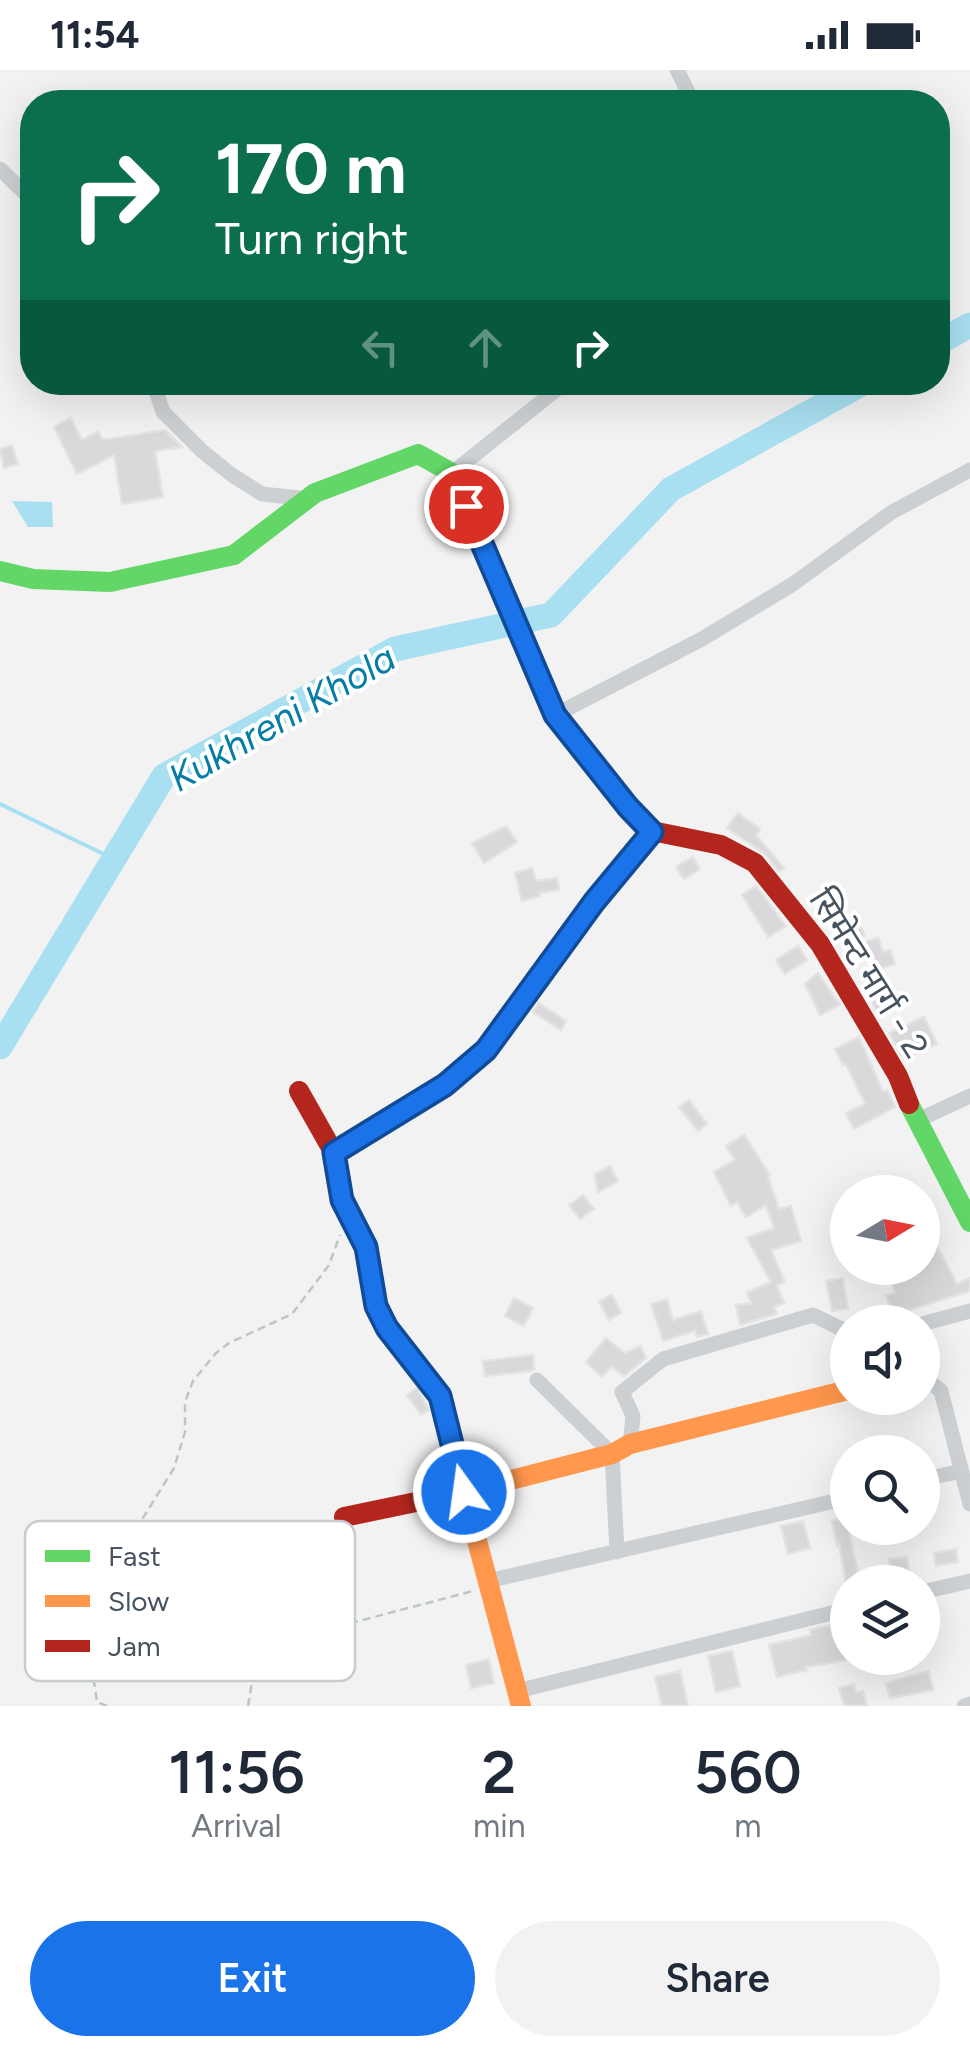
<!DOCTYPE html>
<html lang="en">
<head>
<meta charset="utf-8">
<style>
	:root { --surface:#fff; --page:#f2f2f3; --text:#1f2937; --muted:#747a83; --accent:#1a73e8 }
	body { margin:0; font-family:Figtree,"Noto Sans Devanagari",sans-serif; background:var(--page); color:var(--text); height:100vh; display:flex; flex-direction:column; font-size:38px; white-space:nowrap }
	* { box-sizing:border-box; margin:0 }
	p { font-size:32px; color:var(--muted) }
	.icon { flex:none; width:55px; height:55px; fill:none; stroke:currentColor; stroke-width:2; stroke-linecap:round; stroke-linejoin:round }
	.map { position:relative; height:1636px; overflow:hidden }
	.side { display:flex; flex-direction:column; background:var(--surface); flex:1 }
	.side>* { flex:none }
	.guide { position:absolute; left:20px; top:20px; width:930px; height:305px; border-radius:40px; box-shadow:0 10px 40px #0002; background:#0b6e4f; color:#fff; overflow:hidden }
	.needle { width:65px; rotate:80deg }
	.controls { position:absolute; left:830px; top:1105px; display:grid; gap:20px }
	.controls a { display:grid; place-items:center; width:110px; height:110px; border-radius:50%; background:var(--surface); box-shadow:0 10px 40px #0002; font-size:50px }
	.pin { position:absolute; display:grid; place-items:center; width:85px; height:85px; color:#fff; margin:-42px; border:5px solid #fff; border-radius:50%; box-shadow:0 2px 10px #0007 }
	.me { position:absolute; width:110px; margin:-55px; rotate:346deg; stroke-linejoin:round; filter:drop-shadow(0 0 8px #0008) }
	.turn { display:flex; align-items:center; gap:35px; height:210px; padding:0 30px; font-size:45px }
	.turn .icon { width:130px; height:130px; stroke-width:2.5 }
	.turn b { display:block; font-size:70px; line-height:85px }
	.lanes { display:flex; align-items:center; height:95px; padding:0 30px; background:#0003; justify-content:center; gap:50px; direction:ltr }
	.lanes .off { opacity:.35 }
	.eta { display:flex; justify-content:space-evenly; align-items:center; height:170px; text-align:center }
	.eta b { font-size:60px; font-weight:600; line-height:70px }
	.button { display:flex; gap:20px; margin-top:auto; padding:20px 30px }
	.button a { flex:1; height:115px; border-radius:60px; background:var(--accent); color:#fff; font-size:40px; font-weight:600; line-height:115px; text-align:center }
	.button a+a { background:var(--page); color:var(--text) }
	.status { display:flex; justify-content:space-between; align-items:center; height:70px; padding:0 50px; background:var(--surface); direction:ltr }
	.status svg { height:28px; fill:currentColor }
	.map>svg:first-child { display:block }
	.water { fill:#a8dff1 }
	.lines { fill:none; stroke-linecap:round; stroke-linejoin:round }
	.stream { stroke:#a8dff1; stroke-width:4 }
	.river { stroke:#a8dff1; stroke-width:25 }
	.building { fill:#d9d9db; stroke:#e3e3e4; stroke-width:2.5 }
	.path { stroke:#bac7c3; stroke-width:2.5; stroke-dasharray:8 5; stroke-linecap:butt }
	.street { stroke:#cdd0d3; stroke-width:15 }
	.fast { stroke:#63d668; stroke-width:20 }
	.slow { stroke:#ff974d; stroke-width:20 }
	.jam { stroke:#b3261e; stroke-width:20 }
	.route-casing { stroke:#114b97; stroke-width:25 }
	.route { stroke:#1a73e8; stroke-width:18 }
	.labels { text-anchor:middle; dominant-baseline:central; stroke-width:8; stroke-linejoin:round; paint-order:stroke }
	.street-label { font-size:35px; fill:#47535f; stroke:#fff }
	.water-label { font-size:38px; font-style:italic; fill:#067da5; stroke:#fff }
	.key { fill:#fff; stroke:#c8cbcf; stroke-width:2.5 }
	.key-label { font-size:28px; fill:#47535f }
</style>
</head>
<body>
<div class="status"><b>11:54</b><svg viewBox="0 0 49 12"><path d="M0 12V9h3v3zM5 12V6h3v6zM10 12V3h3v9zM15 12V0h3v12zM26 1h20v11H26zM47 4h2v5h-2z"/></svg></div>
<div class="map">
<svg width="970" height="1636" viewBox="0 0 970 1636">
	<rect width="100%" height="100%" fill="#f2f2f2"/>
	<path class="water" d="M12,431L52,432L53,457H28Z"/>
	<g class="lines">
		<path class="stream" d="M0,734L114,789"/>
		<path class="river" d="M938,273L970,255
			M0,977L164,706L395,579L551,545L671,419L865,312"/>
	</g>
	<path class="building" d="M71,348L82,370L98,362L103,370L165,360L182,377L155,381L163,427L122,434L114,385L77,404L54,357Z
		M12,375L18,394L4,398L0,379Z
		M738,743L760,759L756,765L784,798L779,801L765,784L727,758Z
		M506,756L517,772L484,793L472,773Z
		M693,787L700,799L684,809L676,797Z
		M532,798L536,811L557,808L559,820L539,823L540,826L522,831L515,803Z
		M756,816L786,856L768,867L742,825Z
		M857,849L865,866L850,873L839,858Z
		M878,868L883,882L890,880L895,894L874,901L864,872Z
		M798,876L807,890L785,904L776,890Z
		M818,903L840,935L820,945L805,914Z
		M891,918L896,935L876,942L870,925Z
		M539,933L566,951L561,960L533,942Z
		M924,947L937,974L904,989L889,963Z
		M859,967L883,1022L887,1020L895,1037L854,1059L846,1043L865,1034L846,994L843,995L835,979Z
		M689,1030L707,1054L698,1061L679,1037Z
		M744,1065L770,1105L768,1107L779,1139L791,1136L801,1171L771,1180L785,1212L777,1215L784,1233L774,1237L777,1244L740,1255L736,1235L751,1233L747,1222L771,1212L747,1168L774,1158L766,1135L746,1147L737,1132L731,1136L714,1102L735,1090L726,1076Z
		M610,1096L618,1111L598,1122L595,1104Z
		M583,1125L594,1139L580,1149L569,1135Z
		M937,1176L957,1214L970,1208V1221L893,1245L886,1225L895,1223L892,1214L905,1209L900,1198H922V1184Z
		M843,1208L848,1239L832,1241L826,1211Z
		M612,1225L621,1243L609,1250L599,1231Z
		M514,1228L533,1238L524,1256L505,1246Z
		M667,1229L673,1250L701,1241L708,1264L697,1267L695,1261L663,1271L651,1234Z
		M606,1268L625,1283L640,1276L646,1288L624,1306L611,1297L602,1307L586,1292Z
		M533,1285L534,1299L531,1301L485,1306L483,1291Z
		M417,1318L429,1340L421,1345L407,1325Z
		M848,1448V1458L860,1512H846L839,1474L837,1475L832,1450Z
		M803,1451L810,1478L788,1484L781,1456Z
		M956,1479L958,1492L936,1496L934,1483Z
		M907,1487L909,1502L891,1504L889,1489Z
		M845,1552L848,1590L806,1597L807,1600L777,1607L769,1575L811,1565L810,1560Z
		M732,1581L740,1616L716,1622L708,1586Z
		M489,1589L494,1613L471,1618L466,1595Z
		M680,1601L688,1636H662L655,1607Z
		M929,1601L933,1620L890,1628L886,1613Z
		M854,1614L856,1623L863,1621L867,1636H844L839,1618Z"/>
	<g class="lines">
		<path class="path" d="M237,1583L473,1521
			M107,1636L97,1632L92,1598L95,1556L92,1543L105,1509L174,1398L185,1362V1332L193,1311L216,1283L229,1273L292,1244L329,1195L340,1165
			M248,1636L252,1612L269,1576"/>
		<path class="street" d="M677,0L693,32
			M0,99L32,130
			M153,312L163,342L202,381L232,405L262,424L308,429
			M452,403L566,312
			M555,645L702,569L793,514L892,442L970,400
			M916,1051L970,1026
			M334,1083L445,1015L486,980L594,832L652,761
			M922,1254L970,1241
			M922,1305L941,1321L970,1434
			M537,1310L612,1384L617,1482
			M630,1374L633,1346L622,1322L663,1289L813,1245L848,1262
			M922,1410L961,1401
			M488,1511L848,1428
			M922,1522L970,1511
			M517,1621L848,1539
			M964,1636L970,1634"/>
		<path class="fast" d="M0,501L33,509L110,512L234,485L315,423L418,384L452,403L555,645L565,658
			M909,1034L970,1152"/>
		<path class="slow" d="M521,1636L464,1422L612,1384L630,1374L848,1320"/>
		<path class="jam" d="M565,658L628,737L652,761L721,775L755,793L820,874L898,1006L909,1034
			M299,1021L334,1083L342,1130L366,1177L376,1236L387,1258L440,1326L464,1422L344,1447"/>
	</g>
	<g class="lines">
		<defs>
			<path id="route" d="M464,1422L440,1326L387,1258L376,1236L366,1177L342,1130L334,1083L445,1015L486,980L594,832L652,762L628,737L555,645L466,436"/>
		</defs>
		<use href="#route" class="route-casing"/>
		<use href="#route" class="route"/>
	</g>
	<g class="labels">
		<g class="street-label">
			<text transform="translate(869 903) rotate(58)">सिमेन्ट मार्ग - 2</text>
		</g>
		<g class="water-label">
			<text transform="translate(282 648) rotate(-30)">Kukhreni Khola</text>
		</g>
	</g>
	<rect x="25" y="1451" width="330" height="160" rx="15" class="key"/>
	<rect x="45" y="1480" width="45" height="12" fill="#63d668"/>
	<rect x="45" y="1525" width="45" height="12" fill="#ff974d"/>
	<rect x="45" y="1570" width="45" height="12" fill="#b3261e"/>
	<g class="key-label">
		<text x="108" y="1496">Fast</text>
		<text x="108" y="1541">Slow</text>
		<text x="108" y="1586">Jam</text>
	</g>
</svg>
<div class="controls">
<a><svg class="needle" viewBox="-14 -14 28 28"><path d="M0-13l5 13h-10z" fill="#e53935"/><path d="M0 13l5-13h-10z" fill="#747a83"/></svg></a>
<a><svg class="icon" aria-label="sound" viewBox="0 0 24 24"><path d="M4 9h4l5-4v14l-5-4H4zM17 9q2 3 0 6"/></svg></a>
<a><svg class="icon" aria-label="search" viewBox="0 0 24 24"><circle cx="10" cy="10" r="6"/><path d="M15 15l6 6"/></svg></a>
<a><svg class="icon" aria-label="layers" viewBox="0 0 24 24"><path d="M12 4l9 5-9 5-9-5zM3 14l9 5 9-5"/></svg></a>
</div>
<div class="pin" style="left:466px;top:436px;background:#d93025"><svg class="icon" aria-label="arrive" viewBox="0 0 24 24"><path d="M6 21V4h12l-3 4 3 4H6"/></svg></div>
<svg class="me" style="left:464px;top:1422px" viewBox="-20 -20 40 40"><circle r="17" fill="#1a73e8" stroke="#fff" stroke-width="3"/><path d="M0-11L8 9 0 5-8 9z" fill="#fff"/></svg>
<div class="guide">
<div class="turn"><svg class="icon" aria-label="right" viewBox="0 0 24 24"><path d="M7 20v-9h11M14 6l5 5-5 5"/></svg><div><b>170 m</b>Turn right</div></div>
<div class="lanes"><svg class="icon off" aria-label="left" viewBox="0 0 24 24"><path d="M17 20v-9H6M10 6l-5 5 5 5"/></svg><svg class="icon off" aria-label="ahead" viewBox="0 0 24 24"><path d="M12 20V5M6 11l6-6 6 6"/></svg><svg class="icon" aria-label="right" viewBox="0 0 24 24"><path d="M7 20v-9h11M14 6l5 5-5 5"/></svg></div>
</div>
</div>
<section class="side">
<div class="eta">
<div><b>11:56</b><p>Arrival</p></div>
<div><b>2</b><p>min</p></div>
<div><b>560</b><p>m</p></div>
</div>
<div class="button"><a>Exit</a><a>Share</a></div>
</section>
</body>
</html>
